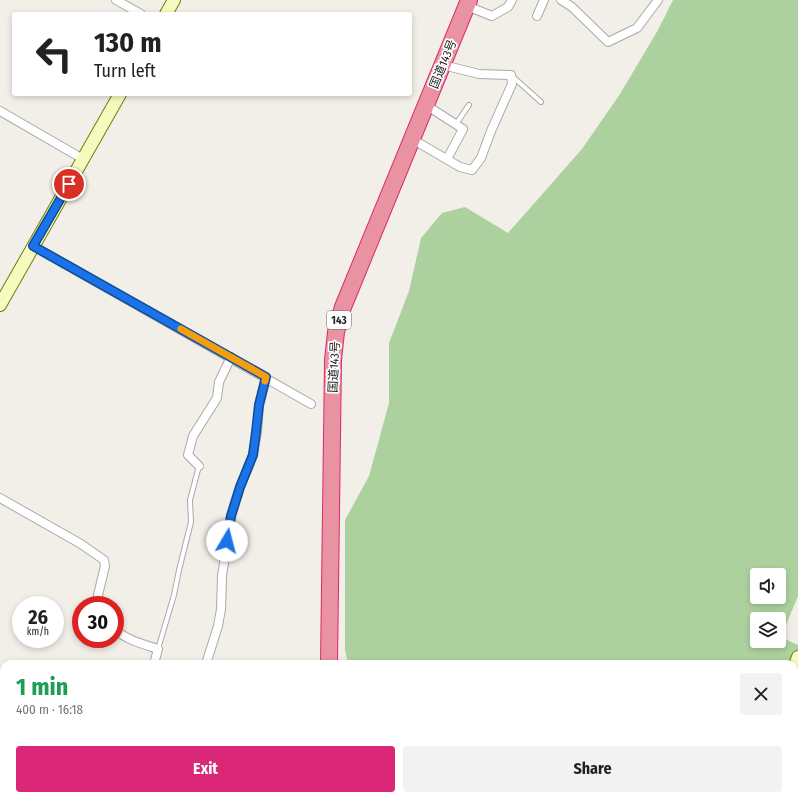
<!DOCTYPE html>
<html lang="en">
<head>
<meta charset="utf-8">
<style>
	:root { --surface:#fff; --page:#f2f2f2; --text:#202124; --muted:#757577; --accent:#db2777 }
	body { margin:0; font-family:"Fira Sans Condensed","Noto Sans JP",sans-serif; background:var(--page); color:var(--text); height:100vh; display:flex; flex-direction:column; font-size:15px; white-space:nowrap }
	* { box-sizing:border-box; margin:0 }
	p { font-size:13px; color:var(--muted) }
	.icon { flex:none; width:22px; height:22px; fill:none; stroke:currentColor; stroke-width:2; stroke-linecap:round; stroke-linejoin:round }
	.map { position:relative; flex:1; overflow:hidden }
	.drawer { position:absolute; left:0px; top:660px; width:798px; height:140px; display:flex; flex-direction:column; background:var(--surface); border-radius:12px 12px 0 0; box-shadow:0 2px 6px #0003 }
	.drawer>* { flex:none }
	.top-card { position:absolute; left:12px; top:12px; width:400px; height:84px; border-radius:4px; box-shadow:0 2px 6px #0003; background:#fff; color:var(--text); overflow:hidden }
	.fabs { position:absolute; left:750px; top:568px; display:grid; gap:8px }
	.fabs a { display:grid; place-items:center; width:36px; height:36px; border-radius:4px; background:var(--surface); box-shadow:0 2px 6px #0003; font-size:20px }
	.speed { position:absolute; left:12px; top:596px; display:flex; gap:8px; font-size:20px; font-weight:700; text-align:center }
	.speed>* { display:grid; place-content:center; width:52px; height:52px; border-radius:50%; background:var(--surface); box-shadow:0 2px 6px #0003; line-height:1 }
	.speed small { font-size:10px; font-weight:400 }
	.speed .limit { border:6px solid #d22; background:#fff; color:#111 }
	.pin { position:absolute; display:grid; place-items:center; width:34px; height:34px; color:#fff; margin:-17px; border:2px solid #fff; border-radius:50%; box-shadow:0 1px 4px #0007 }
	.me { position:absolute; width:44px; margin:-22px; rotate:8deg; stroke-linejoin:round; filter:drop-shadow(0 0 3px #0008) }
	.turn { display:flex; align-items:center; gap:14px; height:84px; padding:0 16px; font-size:18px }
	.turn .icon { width:52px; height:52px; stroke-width:2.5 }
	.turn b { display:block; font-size:28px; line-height:34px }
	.round { display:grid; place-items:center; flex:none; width:42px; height:42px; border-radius:4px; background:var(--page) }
	.summary { display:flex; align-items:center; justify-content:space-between; height:68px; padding:0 16px }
	h1 { font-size:24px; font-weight:700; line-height:30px; color:#1e9e55 }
	.primary-button { display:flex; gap:8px; margin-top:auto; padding:8px 16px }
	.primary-button a { flex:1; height:46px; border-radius:4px; background:var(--accent); color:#fff; font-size:16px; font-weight:700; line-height:46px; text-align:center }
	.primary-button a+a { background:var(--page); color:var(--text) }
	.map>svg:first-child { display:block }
	.forest { fill:#add19e; fill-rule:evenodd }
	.water { fill:#aad3df }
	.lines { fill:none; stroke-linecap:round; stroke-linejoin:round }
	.highway-tunnel { stroke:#c8c6c1; stroke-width:16; stroke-dasharray:16 8; stroke-linecap:butt }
	.lane-casing { stroke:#a9a9a9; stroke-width:6 }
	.street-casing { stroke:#a9a9a9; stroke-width:10 }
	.secondary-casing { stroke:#707d05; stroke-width:14 }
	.highway-casing { stroke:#dc2a67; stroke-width:18 }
	.lane { stroke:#fff; stroke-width:4 }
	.street { stroke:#fff; stroke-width:8 }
	.secondary { stroke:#f7fabf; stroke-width:12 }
	.highway { stroke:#e892a2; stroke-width:16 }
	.route-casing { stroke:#114b97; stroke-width:10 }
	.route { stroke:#1a73e8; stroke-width:7 }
	.slow { stroke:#f59e0b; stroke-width:7 }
	.labels { text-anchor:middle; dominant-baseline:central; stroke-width:3.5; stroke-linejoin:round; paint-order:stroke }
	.shield { fill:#fff; stroke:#646464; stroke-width:1 }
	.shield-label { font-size:11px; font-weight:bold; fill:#222 }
	.street-label { font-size:12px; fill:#222; stroke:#fff }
</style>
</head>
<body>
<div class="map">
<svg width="798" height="800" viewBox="0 0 798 800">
	<rect width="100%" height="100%" fill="#f2efe9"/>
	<path class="forest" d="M673,0H798V596L781,637L798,645V720L794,718V664H348L345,650V520L369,476L389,403V343L409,291L421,238L442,213L465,207L508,233L582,149L620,94L658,30ZM757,575H779V597H757ZM757,619H779V641H757Z
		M466,796H748L749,800H471Z"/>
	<path class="water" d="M355,796H439L444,800H357Z"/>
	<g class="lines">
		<path class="highway-tunnel" d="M191,796L203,800"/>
		<defs>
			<path id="lane" d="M512,76L541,102
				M456,124L469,105
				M158,649L174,595L179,570L191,522L190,500L199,466"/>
			<path id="street" d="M116,0L141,14
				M561,0L572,7L608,42L637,28L658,0
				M467,6L492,16L508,7L512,0
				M537,16L544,0
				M426,105L463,129L447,159
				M0,111L83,159
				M412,139L460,167L472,170L481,158L491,131L512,84L511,75L479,74L443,65
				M33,246L311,404
				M199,466L188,455L193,436L217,398L219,382L231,357
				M0,498L81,544L104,560L105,566L98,595L99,605
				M115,629C126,640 143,644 158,649L154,664
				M206,664L218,626L221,609L222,576L231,516L240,487L253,455L257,432L259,405L266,377
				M93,796L106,800
				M23,800L37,796
				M119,800L121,796"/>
			<path id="secondary" d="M166,14L174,0
				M0,305L120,94
				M794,668L798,657
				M756,796V800"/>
			<path id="highway" d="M329,664L333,360L336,332L343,307L469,0
				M0,708L4,709
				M0,752H4
				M227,796L238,800
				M340,796L342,800"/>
		</defs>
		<use href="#lane" class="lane-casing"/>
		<use href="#street" class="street-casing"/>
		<use href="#secondary" class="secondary-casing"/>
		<use href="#highway" class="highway-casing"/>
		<use href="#lane" class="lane"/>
		<use href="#street" class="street"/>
		<use href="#secondary" class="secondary"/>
		<use href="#highway" class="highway"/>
	</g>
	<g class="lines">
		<defs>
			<path id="route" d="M69,184L33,246L266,377L259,405L256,432L253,455L240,487L231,516L227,541"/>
		</defs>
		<use href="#route" class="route-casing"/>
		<use href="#route" class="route"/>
		<path class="slow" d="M181,329L266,377L265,381"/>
	</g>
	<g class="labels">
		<rect class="shield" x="327" y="311" width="24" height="18" rx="3"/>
		<g class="shield-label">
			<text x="339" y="320">143</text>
		</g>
		<g class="street-label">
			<text transform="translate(443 64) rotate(-68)">国道143号</text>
			<text transform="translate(334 367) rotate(-87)">国道143号</text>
		</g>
	</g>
</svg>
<div class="fabs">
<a><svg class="icon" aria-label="sound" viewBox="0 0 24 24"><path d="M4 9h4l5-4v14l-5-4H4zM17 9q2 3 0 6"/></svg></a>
<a><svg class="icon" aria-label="layers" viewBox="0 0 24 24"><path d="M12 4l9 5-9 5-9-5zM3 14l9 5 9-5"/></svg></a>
</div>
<div class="speed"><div>26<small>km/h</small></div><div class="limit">30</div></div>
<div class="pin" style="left:69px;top:184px;background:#d93025"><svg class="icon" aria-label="arrive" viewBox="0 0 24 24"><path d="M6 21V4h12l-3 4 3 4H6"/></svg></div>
<svg class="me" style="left:227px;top:541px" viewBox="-20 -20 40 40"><circle r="19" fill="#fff"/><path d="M0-13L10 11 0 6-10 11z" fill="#1a73e8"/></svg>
<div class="top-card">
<div class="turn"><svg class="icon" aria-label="left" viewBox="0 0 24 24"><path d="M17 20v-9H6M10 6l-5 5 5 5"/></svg><div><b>130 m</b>Turn left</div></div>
</div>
<section class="drawer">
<div class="summary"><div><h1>1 min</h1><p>400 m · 16:18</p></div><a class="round"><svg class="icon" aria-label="close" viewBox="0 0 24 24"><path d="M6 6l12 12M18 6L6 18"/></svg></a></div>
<div class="primary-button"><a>Exit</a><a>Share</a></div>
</section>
</div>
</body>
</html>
